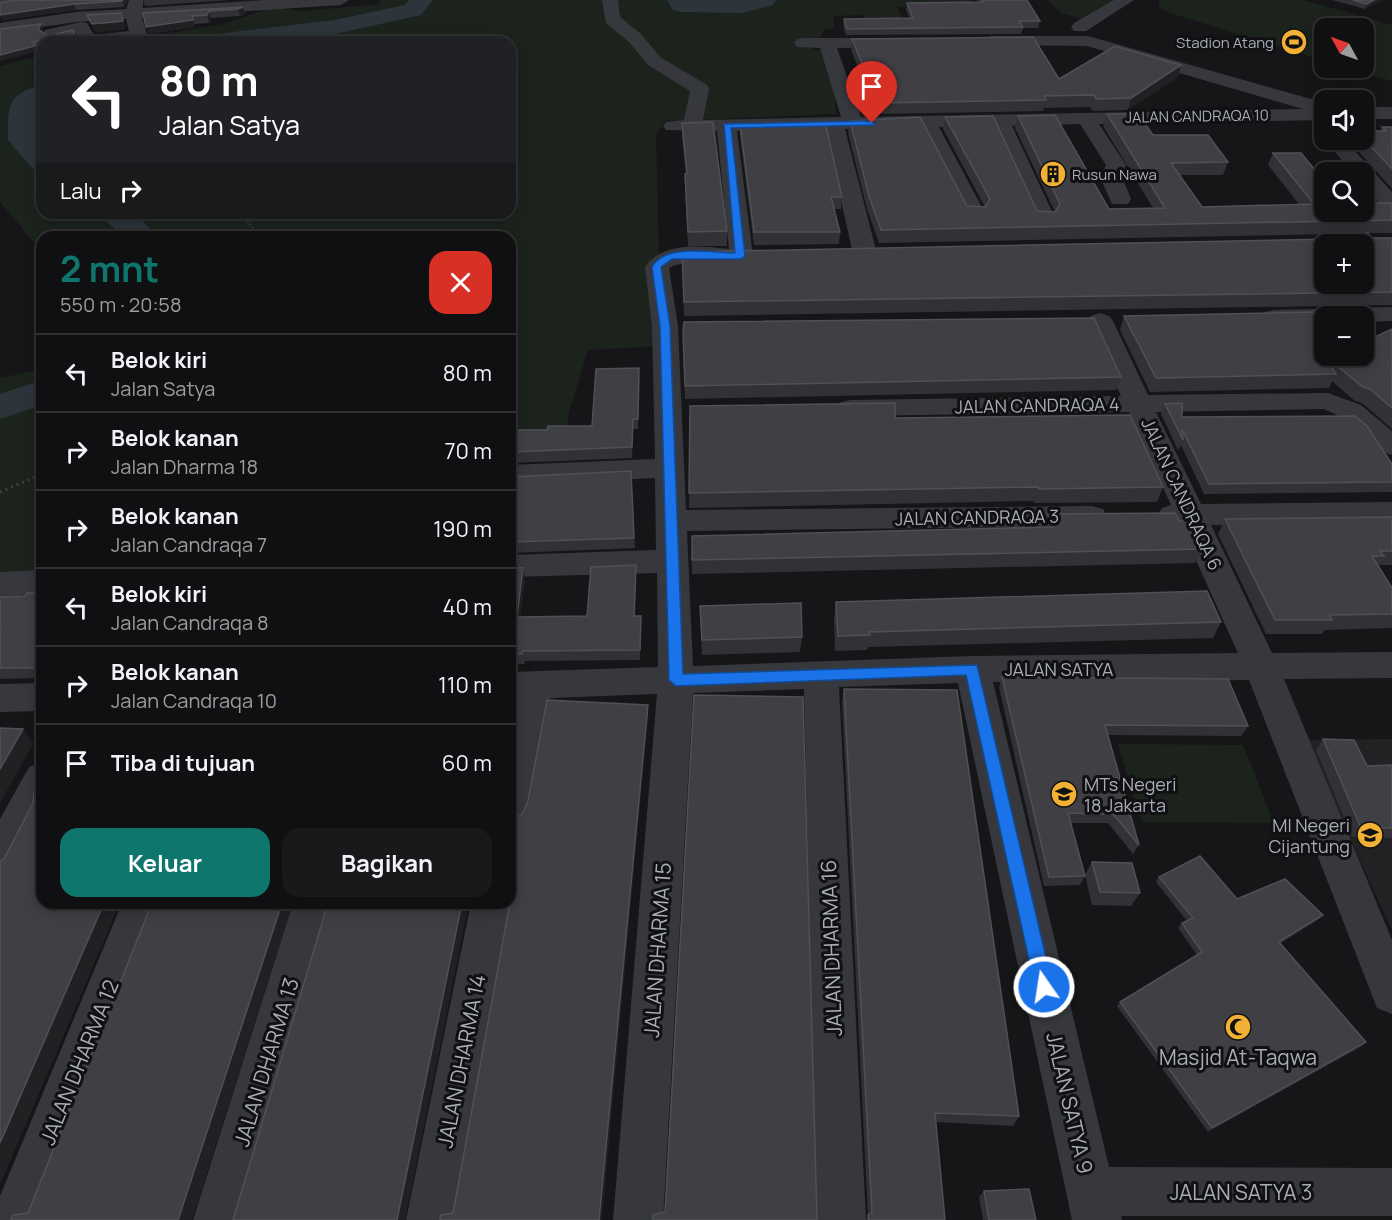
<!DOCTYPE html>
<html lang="id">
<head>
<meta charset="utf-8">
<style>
	:root { --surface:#101012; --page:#19191b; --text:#f1f3f6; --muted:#9c9d9f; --line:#303032; --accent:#0f766e }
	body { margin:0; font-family:Manrope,sans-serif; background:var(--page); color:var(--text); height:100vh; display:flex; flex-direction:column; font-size:22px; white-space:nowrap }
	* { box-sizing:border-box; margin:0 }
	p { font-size:20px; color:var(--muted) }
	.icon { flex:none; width:33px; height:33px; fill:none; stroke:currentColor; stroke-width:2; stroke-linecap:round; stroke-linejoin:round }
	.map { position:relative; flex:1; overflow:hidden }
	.drawer { position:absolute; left:36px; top:231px; width:480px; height:678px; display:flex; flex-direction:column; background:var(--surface); border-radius:18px; box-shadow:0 3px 15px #0003,0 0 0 2px var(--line) }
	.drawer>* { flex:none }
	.top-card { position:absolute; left:36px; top:36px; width:480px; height:183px; border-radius:18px; box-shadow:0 3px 15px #0003,0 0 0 2px var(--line); background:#202124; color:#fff; overflow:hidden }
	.needle { width:39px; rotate:310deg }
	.tools { position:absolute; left:1314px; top:18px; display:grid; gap:12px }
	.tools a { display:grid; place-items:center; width:60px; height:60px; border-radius:12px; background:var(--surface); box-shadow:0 3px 15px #0003,0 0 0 2px var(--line); font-size:30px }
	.pin { position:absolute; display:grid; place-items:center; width:51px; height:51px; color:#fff; margin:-62px -26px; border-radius:50% 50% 50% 0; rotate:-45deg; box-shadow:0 0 6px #0007 }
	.pin .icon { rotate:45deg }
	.me { position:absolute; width:66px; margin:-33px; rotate:347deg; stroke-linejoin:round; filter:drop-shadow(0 0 4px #0008) }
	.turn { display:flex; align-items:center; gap:21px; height:126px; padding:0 24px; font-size:27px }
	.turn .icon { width:78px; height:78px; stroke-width:2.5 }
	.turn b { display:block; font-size:42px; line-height:51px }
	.then { display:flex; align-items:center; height:57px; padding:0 24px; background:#0003; gap:12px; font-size:22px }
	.round { display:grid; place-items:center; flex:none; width:63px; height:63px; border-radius:18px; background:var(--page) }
	.headline { display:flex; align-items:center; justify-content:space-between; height:102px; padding:0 24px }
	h1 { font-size:36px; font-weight:700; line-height:45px; color:var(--accent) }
	.action { display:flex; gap:12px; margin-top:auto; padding:12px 24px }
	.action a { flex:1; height:69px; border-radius:18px; background:var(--accent); color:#fff; font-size:24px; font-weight:700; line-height:69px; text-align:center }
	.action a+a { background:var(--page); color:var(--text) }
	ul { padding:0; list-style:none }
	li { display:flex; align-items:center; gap:18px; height:78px; padding:0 24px; border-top:2px solid var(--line) }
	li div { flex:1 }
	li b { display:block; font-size:22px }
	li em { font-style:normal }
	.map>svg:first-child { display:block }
	.built { fill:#222225 }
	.green { fill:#1c231d }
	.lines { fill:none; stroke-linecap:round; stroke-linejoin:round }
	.river { fill:#2c353c; fill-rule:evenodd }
	.path-far1 { stroke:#3d3f44; stroke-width:2; stroke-dasharray:1.5 2; stroke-linecap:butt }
	.path { stroke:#3d3f44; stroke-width:3; stroke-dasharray:2 4; stroke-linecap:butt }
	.minor { fill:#37383d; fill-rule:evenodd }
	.wall { fill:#323236 }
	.shaded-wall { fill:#212124 }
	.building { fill:#3f3f44; stroke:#4f5156; stroke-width:1.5; fill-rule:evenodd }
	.route { fill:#1a73e8; stroke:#114b97; stroke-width:1.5 }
	.labels { text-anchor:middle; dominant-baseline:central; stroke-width:6; stroke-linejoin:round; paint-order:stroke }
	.far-poi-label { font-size:15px; fill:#a8adb8; stroke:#111113; text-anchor:end }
	.far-street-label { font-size:15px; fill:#a8adb8; stroke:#111113 }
	.street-label { font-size:18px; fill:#a8adb8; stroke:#111113 }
	.poi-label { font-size:18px; fill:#a8adb8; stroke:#111113; text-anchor:start }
	.near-street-label { font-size:21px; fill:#a8adb8; stroke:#111113 }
	.near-poi-label { font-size:21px; fill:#a8adb8; stroke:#111113 }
</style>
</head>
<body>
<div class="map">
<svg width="1392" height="1220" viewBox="0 0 1392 1220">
	<rect width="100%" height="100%" fill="#161618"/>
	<path class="built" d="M1392,739V930L1305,740Z"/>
	<path class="green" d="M380,0H971V6L897,7L903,22H869L863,15L833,16L835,28L825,29L820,37L811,40L813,49L822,51L834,81L836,114L665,121L656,136L661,346L588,350L569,412L566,432L510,435V237H42V252L0,202V66L42,55V213H510V42H114L223,24L271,8L305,11L379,4Z
		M1047,0H1116L1083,19L1061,13Z
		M1159,0H1303L1392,25V81L1345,68H1364V28H1324V61L1167,12L1159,6Z
		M42,365V600L0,602V378L33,371Z
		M1118,744L1243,745L1274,823L1142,822Z"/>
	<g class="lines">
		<path class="river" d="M409,0H433L421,15L335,34L270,42H196L199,37L208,35L335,20L405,5Z
			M667,0H776L773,5L742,13L681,12L673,10Z
			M42,85V105L36,109V138L42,145V171L32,168L8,140C8,108 6,94 42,85Z
			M97,213H133L160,237H124Z
			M42,380V405L0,419V394Z"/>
		<path class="path-far1" d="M241,213L260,237"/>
		<path class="path" d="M0,492L42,474"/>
		<path class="minor" d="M0,0H20L18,3L0,8Z
			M129,0H143V8L264,0H349L341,5L142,18L147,34L144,38L125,42H81L76,33L51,39L42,34L45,30L81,22L87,23L94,35L129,31L126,19L76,22L0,33V23L76,12L126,9Z
			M602,0H618L620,17L641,34L660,57L707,85L709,89L703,120L841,117L820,48L797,47L794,43L797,39L803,38H903L906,42L897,47L837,48L861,117L1303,109L1087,46L985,45L982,41L991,36H1088L1318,101L1321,105L1318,108H1324V120L1099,124L1126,165L1122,177L1131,199L1128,204H1112L1100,177L1106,165L1080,124L1012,126L1055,218L1052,223H1036L1033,218L992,126L939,127L985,213L982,218H966L963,213L920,127L845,129L877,254L873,259H857L853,254L825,129L737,131L753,256L749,261L741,263C728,260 680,260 669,268L678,326L686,510L1092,506L1103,509L1107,516L1103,523L1092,526L687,531L693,666L972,656L1238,653L1180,525L1162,522L1158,515L1162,508L1171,505L1129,412L851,416L841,414L837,408L841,402L851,400L1121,396L1087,321L1091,316L1100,313L1109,316L1113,321L1148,395L1328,393L1361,405L1392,431V455L1382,452L1341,417L1324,409L1156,412L1201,504L1392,502V522L1211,525L1272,653L1392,652V678L1284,679L1392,940V1014L1377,1008L1249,680L993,682L1109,1167L1392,1168V1216H1121L1122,1220H1072L958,683L839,687L866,1220H816L804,689L693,693L663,1220H613L657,694L550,698L529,813L524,825L510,830V721L515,700H510V672L658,667L657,573L510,577V555L656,550L655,478L510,485V465L655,459L652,326L645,267C663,241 701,246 729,249L717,131L666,130L663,126L666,122L684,120L690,91L648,65L629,42L606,23Z
			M1114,0H1134L1086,31H1074L1071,27L1074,23Z
			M1364,107H1392V119H1364Z
			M1324,139L1345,140L1392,192V212L1384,210L1364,186V172H1352Z
			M1392,307V321L1364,322V316H1324V323L1265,322L1262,317L1265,312L1274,310Z
			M42,570V594L0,596V572Z
			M42,683V711L0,712V684Z
			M42,762V815L14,870L0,875V819L29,767Z
			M510,897L513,903L456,1220H406L471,903H510Z
			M122,903H164L40,1220H0V1196Z
			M293,903H335L243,1220H193Z"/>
	</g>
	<path class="wall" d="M128,0L124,7L76,10L3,20L0,16V3Z
		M143,0H230L145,6Z
		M977,0H1027L1040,21L1038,28H1023L1021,34L846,35L843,26L844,19H910L906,10L907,3L978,2Z
		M1332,0H1382L1365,9Z
		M243,7L245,14L240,16L211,18L209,23L194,24L195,27L149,34L143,13Z
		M852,39L1059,79L1181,65L1178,77L1128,110L1093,111L1090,107L1044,108L1043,111L877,114L851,50Z
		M1107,114L1153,135L1228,162L1223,175H1180L1202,207L1299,204L1268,165L1273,153L1324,212L1392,203V233H1364L1371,238H1392V305L684,316L682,252L1330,239L1332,234L879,243L867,209L848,133L850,121L967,206L985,207L943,129L945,117L1037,211L1055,212L1015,128L1018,116L1109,209L1153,208L1103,126Z
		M682,123L727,231V246H688L685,188V174H686L682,136Z
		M740,124L842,197L841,209H834L840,232L839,244L754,245L740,136Z
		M1382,127H1392V189L1351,143L1352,140H1364V131H1380Z
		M1124,316L1324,324V356H1364L1392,329V429L1362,403L1355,401L1332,381L1329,388L1150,392L1120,330Z
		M683,345L1121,377L1116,390L685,399Z
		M639,368L638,429H633L632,458L510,463V430H547L592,426Z
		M1165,404L1182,417L1392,464V492L1204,494L1181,445L1178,450L1161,414Z
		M690,406L895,418L1163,487L1157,502L1034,503V501L689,508Z
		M631,471L635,548L510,553V477Z
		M1048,514L1179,521L1202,549L1195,563L692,574V536L1044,528Z
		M1392,517V565H1378L1392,588V628L1325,630L1322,634H1266L1218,534L1225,519Z
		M636,565L635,616L641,626L640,660L525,661L524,664H510V567L525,579L520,617L587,616Z
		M42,593V678L0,679V597L25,596Z
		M836,602L1221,622L1213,638L868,647L867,650L835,651L834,618Z
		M700,606L802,637L800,652L702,655Z
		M1002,677L1248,726L1241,736L1108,735L1139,845L1133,854L1108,823H1070L1085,876L1080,885L1044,886L999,687Z
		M844,689L1019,1116L1013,1126L936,1122L945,1220H866L868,1215L842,702Z
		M1323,739L1367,766L1392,765V838L1352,837L1316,750Z
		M1092,862L1140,893L1131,906L1092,905L1085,875Z
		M1159,877L1237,899L1323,915L1318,920L1280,944L1361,1047L1208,1132L1117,1006L1120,1002L1197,955L1178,928L1182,923L1187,921L1156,882Z
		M984,1191L1036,1220H983L979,1197Z"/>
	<path class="shaded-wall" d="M123,0H128L124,7L122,1Z
		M1374,0H1382L1365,9L1367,4Z
		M74,4L76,10L3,20L0,16V14Z
		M243,7L245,14L240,16L238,9Z
		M209,11L211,18L209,23L207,15Z
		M121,13L126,29L95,33L92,24Z
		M193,20L195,27L149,34L146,27Z
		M41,24L43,29L40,34L38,29Z
		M75,35L77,40L66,42H42V46L39,47L40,51L0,61V55L33,42Z
		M1181,65L1178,77L1128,110L1131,98Z
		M639,368L640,379L638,429V419Z
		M636,565V576L635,626L634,616Z
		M523,568L525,579L519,628L517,617Z
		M648,705V718L602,1220H599Z
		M23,729L34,743L0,803V769Z
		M104,903H120L0,1185V1143Z
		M282,903H293L192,1220H178Z
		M462,903H469L405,1220H397Z
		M1323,915L1318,920L1275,947L1279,942Z
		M1366,1042L1361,1047L1208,1132L1212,1128Z"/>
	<path class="building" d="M14,0H123L122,1L74,4L0,15V3Z
		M982,0H1027L1040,21H1019L1023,27L847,29L844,19L913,18L907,3L983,2Z
		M1353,0H1374L1367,4Z
		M243,7L238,9L209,11L207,15L192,16L193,20L146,27L143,13Z
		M121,13L123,21L92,24L87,15Z
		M41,24L38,29L48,36L73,30L75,35L33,42L38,45L0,55V29Z
		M1033,37L1059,79L1115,46L1181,65L1131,98L1096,99L1094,95L1044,96L1046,100L878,103L852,39Z
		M1107,114H1138L1153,135H1208L1228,162L1171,163L1202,207L1314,204L1273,153H1301L1324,181V212H1364V203H1392V220L881,230L869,196L850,121L920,117L967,206L985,207L990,199L945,117L993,116L1037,211L1055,212L1060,204L1018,116L1055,115L1109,209L1165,208Z
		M713,122L727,231L688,232L685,174H687L682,123Z
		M825,122L842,197H831L840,232H754L740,124Z
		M1382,127H1392V169L1364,139V131H1386Z
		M1332,233H1368L1371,238H1392V292L684,302L682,252L1330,239ZM1324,244H1364V284H1324Z
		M1316,312L1324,324V355L1321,352L1336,374L1156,378L1124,316Z
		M1094,318L1121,377L685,386L683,332L684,322Z
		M1392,329V408L1370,389L1363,387L1325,356H1364V342Z
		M639,368L638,419H633L632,447L510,452V430H547L548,426H592L596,369Z
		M895,403V418L1130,415L1163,487L1039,489L1038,487L689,493L690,406Z
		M1182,403V417L1355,416L1367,426L1392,464V482L1209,484L1182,429L1183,440L1165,404Z
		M631,471L634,538L510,542V477Z
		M1175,513L1179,521H1189L1202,549L692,560V536L1053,527L1048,514Z
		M1392,517V551H1380L1384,556H1372L1392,588V614L1329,615L1332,620H1275L1225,519Z
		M636,565L634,616H641L640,650L523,651L522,654H510V567L523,568L517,617L587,616L591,567Z
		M1207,591L1221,622L869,632L870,635L838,636L836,602Z
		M27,593H42V668H0V628L1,627H0V597L25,596Z
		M801,603L802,637L702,640L700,606Z
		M1002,677L1228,679L1248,726L1105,725L1139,845L1113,814L1068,813L1085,876L1049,877Z
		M844,689L957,690L1019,1116L935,1113L945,1220H869L868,1215L872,1212Z
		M694,695L803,697L817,1220H653V1215L665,1212Z
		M547,700L648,705L599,1220H440L441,1215L453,1213L512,892L510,888V819L522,815L528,801Z
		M0,728L23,729L0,769Z
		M1323,739L1354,740L1367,766L1392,765V828H1361Z
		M42,777V903H104L0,1143V861L4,859L33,803L34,793Z
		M1200,856L1237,899L1285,879L1323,915L1279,942L1366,1042L1212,1128L1120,1002L1202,952L1182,923L1193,918L1159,877Z
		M1092,862L1132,863L1140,893L1100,892Z
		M152,903H282L178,1220H11L13,1215L28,1213Z
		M328,903H462L397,1220H233Z
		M1029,1189L1036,1220H989L984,1191Z"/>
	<path class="route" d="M872,121L875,125L731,128L745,256L741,259H672L661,267L670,326L683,674L977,665L1053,987L1050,993L1044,996L1037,993L1035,987L966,675L676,686L669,680L660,326L652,267C665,243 711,253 735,253L724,124Z"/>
	<defs>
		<symbol id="stadium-disc" viewBox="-11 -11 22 22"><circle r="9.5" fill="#f2b134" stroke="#111113"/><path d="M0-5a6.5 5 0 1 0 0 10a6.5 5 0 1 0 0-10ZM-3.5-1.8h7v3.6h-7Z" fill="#111"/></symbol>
		<symbol id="building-disc" viewBox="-11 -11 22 22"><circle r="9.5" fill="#f2b134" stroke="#111113"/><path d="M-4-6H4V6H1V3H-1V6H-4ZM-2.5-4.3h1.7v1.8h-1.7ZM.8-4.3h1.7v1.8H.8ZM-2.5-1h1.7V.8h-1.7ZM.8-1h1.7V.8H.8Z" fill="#111"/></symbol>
		<symbol id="school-disc" viewBox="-11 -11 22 22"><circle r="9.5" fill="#f2b134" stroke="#111113"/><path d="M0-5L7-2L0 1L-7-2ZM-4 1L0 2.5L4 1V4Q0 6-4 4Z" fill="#111"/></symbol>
		<symbol id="mosque-disc" viewBox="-11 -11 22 22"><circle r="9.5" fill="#f2b134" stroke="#111113"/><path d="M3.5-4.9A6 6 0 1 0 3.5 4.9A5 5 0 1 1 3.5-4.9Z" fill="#111"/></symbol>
	</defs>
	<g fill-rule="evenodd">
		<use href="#stadium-disc" x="1279" y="27" width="30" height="30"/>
		<use href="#building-disc" x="1038" y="159" width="30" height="30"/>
		<use href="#school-disc" x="1049" y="779" width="30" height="30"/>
		<use href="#school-disc" x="1355" y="820" width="30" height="30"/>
		<use href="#mosque-disc" x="1223" y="1012" width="30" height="30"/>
	</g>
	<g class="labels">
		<g class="far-poi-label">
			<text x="1274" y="42">Stadion Atang</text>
			<text x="1072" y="174" text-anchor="start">Rusun Nawa</text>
		</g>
		<g class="far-street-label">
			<text transform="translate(1197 116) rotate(-1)">JALAN CANDRAQA 10</text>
		</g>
		<g class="street-label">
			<text transform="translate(1037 405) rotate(-1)">JALAN CANDRAQA 4</text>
			<text transform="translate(1182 494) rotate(65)">JALAN CANDRAQA 6</text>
			<text transform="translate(977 517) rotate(-1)">JALAN CANDRAQA 3</text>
			<text x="1059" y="669">JALAN SATYA</text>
		</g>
		<g class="poi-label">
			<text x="1084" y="784">MTs Negeri<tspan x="1084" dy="21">18 Jakarta</tspan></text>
			<text x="1350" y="825" text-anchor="end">MI Negeri<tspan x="1350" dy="21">Cijantung</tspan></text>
		</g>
		<g class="near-street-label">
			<text transform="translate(831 948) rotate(-92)">JALAN DHARMA 16</text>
			<text transform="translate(657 950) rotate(-86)">JALAN DHARMA 15</text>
			<text transform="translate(461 1061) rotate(-79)">JALAN DHARMA 14</text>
			<text transform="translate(79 1062) rotate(-68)">JALAN DHARMA 12</text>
			<text transform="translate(266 1062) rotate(-73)">JALAN DHARMA 13</text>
			<text transform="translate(1070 1103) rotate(77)">JALAN SATYA 9</text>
			<text x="1241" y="1192">JALAN SATYA 3</text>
		</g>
		<g class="near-poi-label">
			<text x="1238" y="1057">Masjid At-Taqwa</text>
		</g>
	</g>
</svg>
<div class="tools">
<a><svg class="needle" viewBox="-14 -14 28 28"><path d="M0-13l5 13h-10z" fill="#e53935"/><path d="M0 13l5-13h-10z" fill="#9c9d9f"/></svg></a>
<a><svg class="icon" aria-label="sound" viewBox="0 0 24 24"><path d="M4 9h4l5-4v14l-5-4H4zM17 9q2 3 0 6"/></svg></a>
<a><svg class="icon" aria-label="search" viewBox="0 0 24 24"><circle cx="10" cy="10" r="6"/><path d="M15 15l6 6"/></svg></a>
<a>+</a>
<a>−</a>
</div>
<div class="pin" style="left:872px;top:123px;background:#d93025"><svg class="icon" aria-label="arrive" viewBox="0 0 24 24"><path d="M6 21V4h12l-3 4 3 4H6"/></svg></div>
<svg class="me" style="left:1044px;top:987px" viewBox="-20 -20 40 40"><circle r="17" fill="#1a73e8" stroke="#fff" stroke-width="3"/><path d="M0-11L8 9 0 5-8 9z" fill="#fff"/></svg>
<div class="top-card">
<div class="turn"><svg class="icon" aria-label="left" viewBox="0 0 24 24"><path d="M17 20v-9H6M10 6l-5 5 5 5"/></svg><div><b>80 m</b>Jalan Satya</div></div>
<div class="then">Lalu<svg class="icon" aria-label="right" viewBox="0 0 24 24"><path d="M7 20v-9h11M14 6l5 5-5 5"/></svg></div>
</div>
<section class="drawer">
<div class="headline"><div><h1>2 mnt</h1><p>550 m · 20:58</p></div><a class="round" style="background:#d93025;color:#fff"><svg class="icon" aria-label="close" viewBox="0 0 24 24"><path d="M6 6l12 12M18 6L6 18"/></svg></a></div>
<ul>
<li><svg class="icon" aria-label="left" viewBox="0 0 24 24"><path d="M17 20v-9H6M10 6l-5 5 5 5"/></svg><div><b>Belok kiri</b><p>Jalan Satya</p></div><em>80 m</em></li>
<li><svg class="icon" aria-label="right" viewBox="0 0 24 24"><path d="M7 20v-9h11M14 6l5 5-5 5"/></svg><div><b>Belok kanan</b><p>Jalan Dharma 18</p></div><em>70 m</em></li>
<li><svg class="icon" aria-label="right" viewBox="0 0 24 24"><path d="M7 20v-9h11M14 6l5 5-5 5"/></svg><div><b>Belok kanan</b><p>Jalan Candraqa 7</p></div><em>190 m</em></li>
<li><svg class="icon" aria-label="left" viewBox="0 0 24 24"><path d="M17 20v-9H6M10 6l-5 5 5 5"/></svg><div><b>Belok kiri</b><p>Jalan Candraqa 8</p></div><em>40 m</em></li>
<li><svg class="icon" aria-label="right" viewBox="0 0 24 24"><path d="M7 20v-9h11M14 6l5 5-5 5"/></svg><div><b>Belok kanan</b><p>Jalan Candraqa 10</p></div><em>110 m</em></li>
<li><svg class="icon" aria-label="arrive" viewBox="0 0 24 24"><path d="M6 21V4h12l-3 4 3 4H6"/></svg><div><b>Tiba di tujuan</b></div><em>60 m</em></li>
</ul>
<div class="action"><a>Keluar</a><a>Bagikan</a></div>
</section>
</div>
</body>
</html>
